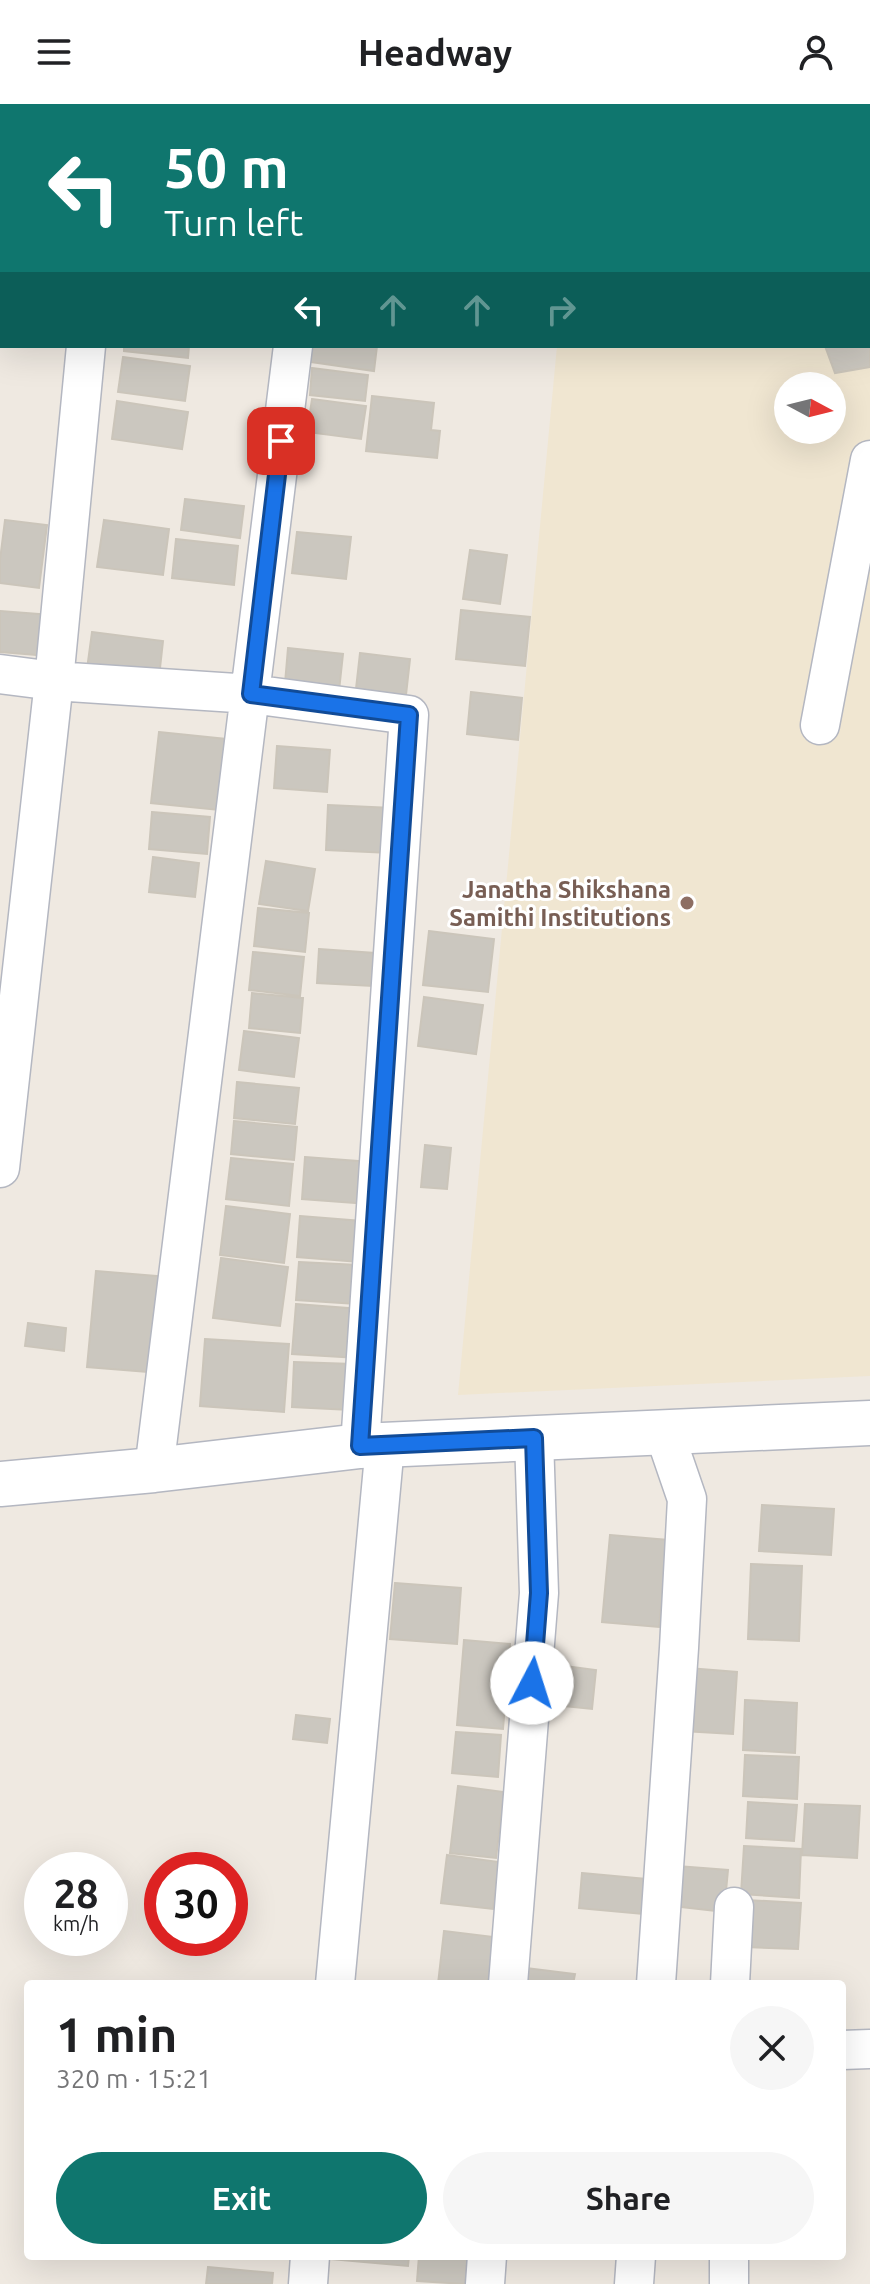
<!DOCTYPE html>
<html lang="en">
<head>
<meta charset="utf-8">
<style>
	:root { --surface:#fff; --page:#f6f6f6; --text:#202124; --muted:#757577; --accent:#0f766e }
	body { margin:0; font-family:Ubuntu,sans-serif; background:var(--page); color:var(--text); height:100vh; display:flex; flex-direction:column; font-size:30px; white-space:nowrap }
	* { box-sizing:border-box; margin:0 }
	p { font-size:26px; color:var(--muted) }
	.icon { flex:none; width:44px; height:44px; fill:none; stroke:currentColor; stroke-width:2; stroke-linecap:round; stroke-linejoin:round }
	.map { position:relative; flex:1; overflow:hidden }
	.panel { position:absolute; left:24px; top:1876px; width:822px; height:280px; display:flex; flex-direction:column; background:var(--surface); border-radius:8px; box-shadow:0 8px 32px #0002 }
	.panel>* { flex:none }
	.top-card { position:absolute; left:0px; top:0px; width:870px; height:244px; box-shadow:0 8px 32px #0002; background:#0f766e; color:#fff; overflow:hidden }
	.needle { width:52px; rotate:97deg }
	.buttons { position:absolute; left:774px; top:268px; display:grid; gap:16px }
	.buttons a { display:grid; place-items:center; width:72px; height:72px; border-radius:50%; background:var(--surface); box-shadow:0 8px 32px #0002; font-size:40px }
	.speed { position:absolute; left:24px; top:1748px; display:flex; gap:16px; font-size:40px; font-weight:700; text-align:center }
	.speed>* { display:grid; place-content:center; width:104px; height:104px; border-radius:50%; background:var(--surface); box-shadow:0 8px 32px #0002; line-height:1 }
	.speed small { font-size:20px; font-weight:400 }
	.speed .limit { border:12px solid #d22; background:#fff; color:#111 }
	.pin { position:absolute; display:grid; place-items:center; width:68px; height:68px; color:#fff; margin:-34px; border-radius:16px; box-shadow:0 4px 12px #0006 }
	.me { position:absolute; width:88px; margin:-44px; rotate:5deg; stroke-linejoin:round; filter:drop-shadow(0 0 6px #0008) }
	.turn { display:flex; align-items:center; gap:28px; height:168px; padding:0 32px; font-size:36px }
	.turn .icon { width:104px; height:104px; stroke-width:2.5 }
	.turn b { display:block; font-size:56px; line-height:68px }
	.lanes { display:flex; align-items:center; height:76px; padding:0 32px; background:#0003; justify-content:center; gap:40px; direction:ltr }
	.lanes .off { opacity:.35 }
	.round { display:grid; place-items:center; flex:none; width:84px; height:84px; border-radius:42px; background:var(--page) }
	.head { display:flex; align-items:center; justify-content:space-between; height:136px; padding:0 32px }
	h1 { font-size:48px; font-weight:700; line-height:60px }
	.button { display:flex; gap:16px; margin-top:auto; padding:16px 32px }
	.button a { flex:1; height:92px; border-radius:48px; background:var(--accent); color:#fff; font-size:32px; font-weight:700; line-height:92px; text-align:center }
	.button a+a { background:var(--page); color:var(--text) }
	header { display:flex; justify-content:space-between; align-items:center; height:104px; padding:0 32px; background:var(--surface); font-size:36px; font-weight:700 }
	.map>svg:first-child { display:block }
	.education { fill:#f0e6d1; fill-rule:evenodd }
	.building { fill:#cbc7bf; stroke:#cbc5ba; stroke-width:2 }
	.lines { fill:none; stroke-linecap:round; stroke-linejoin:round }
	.minor-casing { stroke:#b4b7c1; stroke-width:41 }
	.tertiary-casing { stroke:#b4b7c1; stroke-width:47 }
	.minor { stroke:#fff; stroke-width:38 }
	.tertiary { stroke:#fff; stroke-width:44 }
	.route-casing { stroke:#114b97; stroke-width:20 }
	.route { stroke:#1a73e8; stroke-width:14 }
	.education-dot { fill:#8d6e63; stroke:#fff; stroke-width:3 }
	.labels { text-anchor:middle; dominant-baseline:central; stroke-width:6; stroke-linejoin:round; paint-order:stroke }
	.education-label { font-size:24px; font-weight:bold; fill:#785e54; stroke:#fff; text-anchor:end }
</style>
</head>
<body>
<header><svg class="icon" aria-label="menu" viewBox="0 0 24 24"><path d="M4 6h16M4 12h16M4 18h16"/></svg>Headway<svg class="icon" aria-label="person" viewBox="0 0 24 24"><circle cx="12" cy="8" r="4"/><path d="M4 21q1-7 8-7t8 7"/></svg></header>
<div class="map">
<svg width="870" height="2180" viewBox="0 0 870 2180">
	<rect width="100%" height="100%" fill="#efe9e1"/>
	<path class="education" d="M579,0H870V1272L458,1291L557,242H868V2H579ZM788,282H832V326H788Z"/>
	<path class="building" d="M221,0H292V2H221Z
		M724,0H825V2H727Z
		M868,135L870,137V263L835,269L825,242H868Z
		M124,242H189L188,254L124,247Z
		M312,242H377L374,267L310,258Z
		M123,253L190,262L185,297L118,288Z
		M312,264L368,271L365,297L310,291Z
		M372,292L434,299L431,326L440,327L437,354L366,347Z
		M312,295L366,302L361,335L307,328Z
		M117,297L188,308L182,345L112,335Z
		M185,395L244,402L240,434L181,426Z
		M5,416L47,421L39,484L0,479V456Z
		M104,416L169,425L163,471L97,463Z
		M297,428L351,433L346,475L292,469Z
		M176,435L238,442L234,481L172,474Z
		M470,446L507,451L500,500L463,495Z
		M461,506L530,513L525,562L456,555Z
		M0,507L51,511L48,552L0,548Z
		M92,528L163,537L159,573L87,565Z
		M288,544L343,550L338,596L284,591Z
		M360,549L410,555L406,591L356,585Z
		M471,588L522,594L518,636L467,630Z
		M159,628L226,635L219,706L151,699Z
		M277,642L330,646L327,688L274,684Z
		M328,701L392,704L390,749L326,746Z
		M152,708L210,713L207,750L149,745Z
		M153,753L199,759L195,793L149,788Z
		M266,757L315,765L308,807L259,800Z
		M258,804L309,809L305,848L254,842Z
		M429,827L494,835L488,888L423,881Z
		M319,845L375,849L373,882L317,879Z
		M253,848L304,853L300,892L249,886Z
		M252,889L303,894L300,929L249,924Z
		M424,893L483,901L476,950L418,942Z
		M244,927L299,934L294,973L239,966Z
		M237,978L299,984L295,1020L234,1014Z
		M234,1017L297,1023L294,1056L231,1050Z
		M425,1041L451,1044L447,1085L421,1083Z
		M305,1053L371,1058L368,1100L302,1095Z
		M231,1054L293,1060L289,1102L226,1095Z
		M226,1102L290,1110L284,1159L220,1151Z
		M300,1112L362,1117L359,1158L297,1153Z
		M221,1154L288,1163L280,1222L213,1214Z
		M299,1158L358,1161L356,1200L296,1196Z
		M96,1167L168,1173L160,1269L87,1263Z
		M296,1200L361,1205L358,1254L292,1250Z
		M28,1219L66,1224L64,1247L25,1242Z
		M205,1235L289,1240L284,1308L200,1302Z
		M294,1258L353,1260L350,1306L292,1303Z
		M762,1401L834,1405L831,1451L759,1447Z
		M610,1431L668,1436L659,1523L602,1518Z
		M751,1460L802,1462L799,1537L748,1535Z
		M395,1479L461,1484L457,1540L390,1535Z
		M464,1536L510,1540L503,1625L457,1621Z
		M550,1560L596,1566L592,1605L545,1600Z
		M688,1564L737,1568L733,1630L683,1627Z
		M745,1596L797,1599L795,1649L743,1646Z
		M296,1611L330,1615L327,1639L293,1635Z
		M456,1628L501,1631L498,1673L452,1669Z
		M745,1651L799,1653L797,1695L743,1692Z
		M458,1682L504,1688L496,1754L450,1749Z
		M748,1698L797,1701L794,1737L746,1734Z
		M805,1700L860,1702L857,1754L802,1751Z
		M744,1742L801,1745L799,1794L741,1790Z
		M447,1751L499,1758L493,1805L441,1799Z
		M677,1762L728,1766L724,1808L673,1802Z
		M582,1769L646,1775L643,1810L579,1804Z
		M746,1796L801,1799L798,1845L745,1843Z
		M444,1827L494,1833L488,1880H438Z
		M526,1864L575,1870L573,1880H524Z
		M331,2152H409L408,2162L331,2155Z
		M419,2152H468L465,2180L417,2177Z
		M208,2163L273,2169L272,2180H206Z"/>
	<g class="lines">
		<defs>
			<path id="minor" d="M650,0L653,2
				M109,2V0
				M314,2L315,0
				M868,139L870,140
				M0,570L54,577L251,590L409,611L360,1342
				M820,621L870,356
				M0,1064L54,577L86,242
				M154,1366L293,242
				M335,1880L385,1341
				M508,1880L539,1489L534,1334
				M656,1880L679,1544L687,1395L664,1328
				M730,1880L734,1803
				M842,1946L870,1945
				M729,2152V2180
				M308,2180L310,2152
				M485,2180L487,2152
				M634,2180L636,2152"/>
			<path id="tertiary" d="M0,1380L154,1366L360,1342L870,1319"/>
		</defs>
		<use href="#minor" class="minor-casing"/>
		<use href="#tertiary" class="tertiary-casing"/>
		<use href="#minor" class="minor"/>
		<use href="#tertiary" class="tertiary"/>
	</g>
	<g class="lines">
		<defs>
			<path id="route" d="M281,337L251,590L409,611L360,1342L534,1334L539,1489L532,1579"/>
		</defs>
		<use href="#route" class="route-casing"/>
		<use href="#route" class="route"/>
	</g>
	<circle class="education-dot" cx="687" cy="799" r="8"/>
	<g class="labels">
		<g class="education-label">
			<text x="671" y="785">Janatha Shikshana<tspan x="671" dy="28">Samithi Institutions</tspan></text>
		</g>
	</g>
</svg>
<div class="buttons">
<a><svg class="needle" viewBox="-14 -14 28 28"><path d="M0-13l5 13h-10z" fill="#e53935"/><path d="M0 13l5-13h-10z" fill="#757577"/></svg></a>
</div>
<div class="speed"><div>28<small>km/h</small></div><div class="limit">30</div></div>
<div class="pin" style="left:281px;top:337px;background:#d93025"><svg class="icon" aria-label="arrive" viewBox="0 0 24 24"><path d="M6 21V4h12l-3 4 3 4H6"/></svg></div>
<svg class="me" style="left:532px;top:1579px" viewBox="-20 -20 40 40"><circle r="19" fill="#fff"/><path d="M0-13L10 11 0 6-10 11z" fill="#1a73e8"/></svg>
<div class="top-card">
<div class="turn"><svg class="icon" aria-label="left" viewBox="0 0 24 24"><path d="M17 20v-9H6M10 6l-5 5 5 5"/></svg><div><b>50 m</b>Turn left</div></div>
<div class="lanes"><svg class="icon" aria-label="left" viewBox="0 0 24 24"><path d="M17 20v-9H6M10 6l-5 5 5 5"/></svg><svg class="icon off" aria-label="ahead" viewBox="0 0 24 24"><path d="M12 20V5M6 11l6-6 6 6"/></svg><svg class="icon off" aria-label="ahead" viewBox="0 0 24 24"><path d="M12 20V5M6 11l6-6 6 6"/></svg><svg class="icon off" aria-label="right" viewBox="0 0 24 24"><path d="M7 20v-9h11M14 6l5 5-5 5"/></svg></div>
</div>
<section class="panel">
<div class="head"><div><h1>1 min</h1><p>320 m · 15:21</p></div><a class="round"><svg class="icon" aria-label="close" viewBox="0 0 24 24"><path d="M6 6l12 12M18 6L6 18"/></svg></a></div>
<div class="button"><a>Exit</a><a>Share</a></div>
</section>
</div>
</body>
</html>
